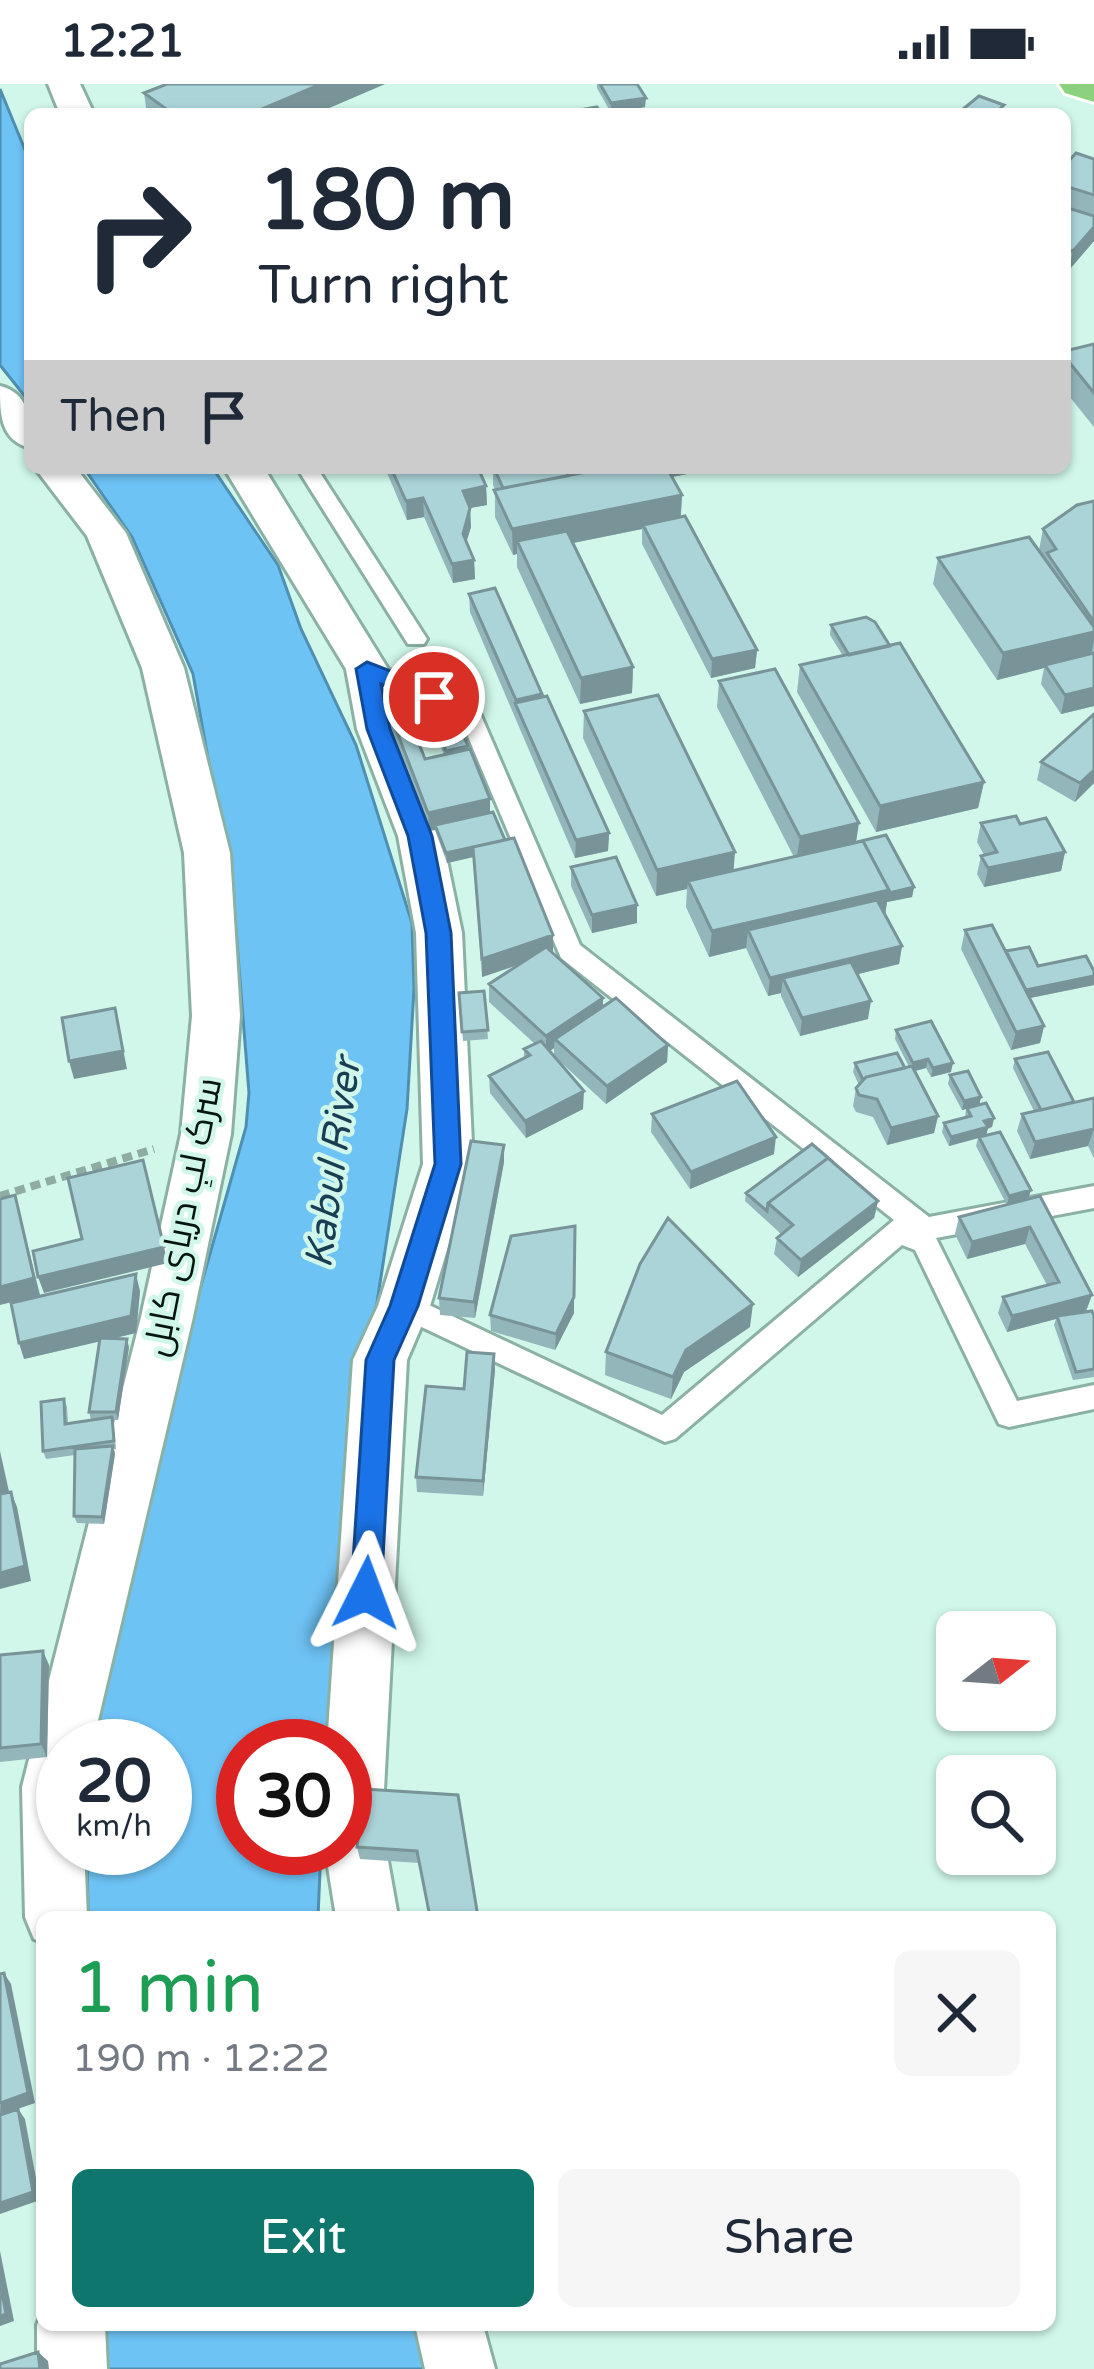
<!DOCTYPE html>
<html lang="en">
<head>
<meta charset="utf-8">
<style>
	:root { --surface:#fff; --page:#f6f6f7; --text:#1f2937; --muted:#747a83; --accent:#0f766e }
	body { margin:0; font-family:"Varela Round",Cairo,sans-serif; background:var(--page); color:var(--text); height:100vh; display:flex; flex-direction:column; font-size:45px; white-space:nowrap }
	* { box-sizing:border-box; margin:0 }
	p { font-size:39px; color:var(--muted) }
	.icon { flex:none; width:66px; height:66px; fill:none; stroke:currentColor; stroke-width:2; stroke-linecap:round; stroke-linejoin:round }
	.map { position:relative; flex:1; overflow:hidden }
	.drawer { position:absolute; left:36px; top:1827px; width:1020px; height:420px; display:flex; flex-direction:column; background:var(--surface); border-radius:18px; box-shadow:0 3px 9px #0004 }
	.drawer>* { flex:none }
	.hud { position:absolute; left:24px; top:24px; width:1047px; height:366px; border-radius:18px; box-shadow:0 3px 9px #0004; background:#fff; color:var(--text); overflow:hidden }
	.needle { width:78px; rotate:73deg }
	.fabs { position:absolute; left:936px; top:1527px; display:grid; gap:24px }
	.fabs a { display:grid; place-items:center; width:120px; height:120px; border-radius:18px; background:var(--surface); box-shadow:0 3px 9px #0004; font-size:60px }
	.speed { position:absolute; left:36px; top:1635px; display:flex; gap:24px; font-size:60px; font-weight:700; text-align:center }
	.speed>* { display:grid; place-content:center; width:156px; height:156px; border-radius:50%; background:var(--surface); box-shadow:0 3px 9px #0004; line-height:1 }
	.speed small { font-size:30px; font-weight:400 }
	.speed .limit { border:18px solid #d22; background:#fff; color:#111 }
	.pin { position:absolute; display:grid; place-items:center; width:102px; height:102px; color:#fff; margin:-51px; border:6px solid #fff; border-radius:50%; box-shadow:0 3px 12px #0007 }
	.me { position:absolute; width:132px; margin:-66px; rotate:3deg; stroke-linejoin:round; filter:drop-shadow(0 0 9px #0008) }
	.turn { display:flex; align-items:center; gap:42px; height:252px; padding:0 36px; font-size:54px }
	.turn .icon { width:156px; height:156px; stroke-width:2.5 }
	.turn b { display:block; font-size:84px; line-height:102px }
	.then { display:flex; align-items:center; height:114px; padding:0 36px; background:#0003; gap:24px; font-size:45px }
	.round { display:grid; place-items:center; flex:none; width:126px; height:126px; border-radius:18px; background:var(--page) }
	.headline { display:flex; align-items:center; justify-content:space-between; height:204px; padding:0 36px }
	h1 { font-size:72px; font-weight:600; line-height:90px; color:#1e9e55 }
	.button { display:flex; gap:24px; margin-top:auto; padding:24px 36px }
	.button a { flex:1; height:138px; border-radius:18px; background:var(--accent); color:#fff; font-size:48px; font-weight:600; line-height:138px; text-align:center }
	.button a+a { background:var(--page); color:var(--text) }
	.status { display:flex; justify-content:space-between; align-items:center; height:84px; padding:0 60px; background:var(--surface); direction:ltr }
	.status svg { height:33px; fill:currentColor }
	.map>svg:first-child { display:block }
	.water { fill:#6ec3f5; stroke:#4f8fb1; stroke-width:3 }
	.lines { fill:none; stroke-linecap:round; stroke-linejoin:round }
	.service-casing { stroke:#8bb0a4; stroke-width:6 }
	.minor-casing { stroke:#8bb0a4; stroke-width:6 }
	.trunk-casing { stroke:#fff; stroke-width:6 }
	.path { stroke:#8eaca2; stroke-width:8; stroke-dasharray:10 6; stroke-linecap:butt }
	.service { fill:#fff; fill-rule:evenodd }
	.minor { fill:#fff; fill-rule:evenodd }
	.trunk { fill:#8cd27e; fill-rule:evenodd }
	.wall { fill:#93b6bb }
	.shaded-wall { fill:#789498 }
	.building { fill:#abd4d9; stroke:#789498; stroke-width:3 }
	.route { fill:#1a73e8; stroke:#114b97; stroke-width:3 }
	.labels { text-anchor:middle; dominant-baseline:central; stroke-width:9; stroke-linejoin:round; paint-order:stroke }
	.street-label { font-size:36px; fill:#071511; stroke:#d0f7ea }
	.water-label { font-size:39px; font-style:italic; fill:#193e53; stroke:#d0f7ea }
</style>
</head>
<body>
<div class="status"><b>12:21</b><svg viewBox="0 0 49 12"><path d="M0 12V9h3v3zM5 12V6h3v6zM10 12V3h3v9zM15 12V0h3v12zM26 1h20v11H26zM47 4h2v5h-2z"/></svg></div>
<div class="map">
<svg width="1094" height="2285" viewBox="0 0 1094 2285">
	<rect width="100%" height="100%" fill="#d0f7ea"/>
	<path class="water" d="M0,5L30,78V319L0,281Z
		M84,384H212L216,389L278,481L301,545L356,661L412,839L414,905L407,1025L347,1412L329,1662H243V1764H321L318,1833H88L87,1764H165V1662H90L139,1420L246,1043L249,1009L234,821L193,590L132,453Z
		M103,2241H442L453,2285H105Z"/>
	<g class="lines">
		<defs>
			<path id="service" d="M297,384H317L427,555L424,560H408Z
				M367,577L476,620L580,861L929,1133L1094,1102V1124L936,1154L1017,1317L1094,1301V1325L1009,1343L999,1340L915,1166L902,1161L675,1355L665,1358L394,1230L390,1222L394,1214L404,1210L414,1214L662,1331L894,1136L561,874L459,631L359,590V580Z"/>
			<path id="minor" d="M48,0H80L94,30H60Z
				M0,302C31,310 30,337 30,364C0,356 0,330 0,302Z
				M35,384H76L126,449L184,584L230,769L240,932L231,1050L193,1233L92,1662H63V1764H84L87,1833H42V1858L34,1855L25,1833L22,1703L141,1233L181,1050L192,932L184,769L142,584L87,452Z
				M224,384H264L388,585L401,645L442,752L462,849L473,1080L430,1222L407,1276L382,1743L398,1833H336L325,1764H345V1662H327L353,1276L378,1222L423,1080L416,849L398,752L357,645L346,585Z
				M42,2229V2241H105L107,2285H37V2241Z
				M415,2241H483L495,2285H425Z"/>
			<path id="trunk" d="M1059,0H1094V18L1065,9Z"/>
		</defs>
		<use href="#service" class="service-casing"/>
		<use href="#minor" class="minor-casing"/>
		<use href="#trunk" class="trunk-casing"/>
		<path class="path" d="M0,1112L154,1065"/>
		<use href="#service" class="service"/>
		<use href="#minor" class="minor"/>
		<use href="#trunk" class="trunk"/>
	</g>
	<path class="wall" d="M167,0H385L315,30H147L144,9Z
		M597,0H637L645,23L611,29L597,4Z
		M1094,75V132L1065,122V81Z
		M1065,123L1094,132V157L1069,186L1065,185Z
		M1094,260V343L1065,307V273Z
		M385,384H478L486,402L487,421L470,424L471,443L466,458L474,476L475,495L453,499L424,433L407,436Z
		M493,384H564L568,392L590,387L589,384H697V388L672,393L682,411L681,433L757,566L755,584L711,594L642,460V445L573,459L633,583L632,609L580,620L517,483V470L513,471L495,433V406L493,401Z
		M1094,417V622L1061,630L1041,600L1044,584L997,596L933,500L938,474L1039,466L1043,445Z
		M469,510L542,613L609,749L608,767L575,774L470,528Z
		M831,541L984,698L978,724L876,748L797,608L800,581L843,572L830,551Z
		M719,597L856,758L914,803L912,813L887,818L885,830L902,862L899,880L858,890L868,935L800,952L781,912V909L768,912L746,864L709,873L686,823L687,805L656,812L583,654L584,627L734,786L794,773L717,623Z
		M389,627L425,675L444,671L432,640L431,631L468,662L490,715V729L553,851V869L603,914V923L668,961L667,978L606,1020L554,972V964L550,967L583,1025L526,1054L490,1009L489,992L524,974V965L535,960L489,918V900L518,881L482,893L473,773L447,779L435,746L429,747L390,646Z
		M1041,678L1094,699L1075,718L1037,696Z
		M981,739L1020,740L1065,768L1061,787L984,803L977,790L981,772L984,771L977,758Z
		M571,783L637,821V839L592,849L571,802Z
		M965,846L1038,882L1094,901L1030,914L1044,942L1040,959L1011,966L961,865Z
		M484,907L488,955L463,957L459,909Z
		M896,946L951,988L931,993L926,984L915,987L938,1032L934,1049L887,1061L873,1033L856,1028L853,1022L856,1004L859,1001L853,988L855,979L909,983L895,955Z
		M1015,975L1074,1018L1094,1014V1074L1088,1062L1030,1075L1017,1047L1022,1030L1034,1027L1013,984Z
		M950,991L981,1013L979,1021L994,1034L992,1043L988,1044L986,1051L1031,1106L1028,1115L1092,1211L1086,1227L1094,1232V1293L1073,1296L1054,1241L1056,1235L1007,1248L998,1229L1003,1213L1047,1201L1025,1160L967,1175L955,1150L959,1133L1007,1121L976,1062L978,1054L949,1062L942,1048L944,1039L965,1034L966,1025L962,1026L948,1000Z
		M652,1030L774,1070L690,1105L651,1048Z
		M504,1078L475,1234L440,1231L439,1214Z
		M746,1109L878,1117L874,1134L798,1193L774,1170L777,1154L781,1150L745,1117Z
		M140,1207L136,1249L111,1255L129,1263L118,1336H113L116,1365H114L115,1370L104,1440L77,1439L74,1432L75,1371L46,1375L43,1367L64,1315L67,1323L68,1339L91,1336L89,1328L100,1257L24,1275Z
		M574,1229L555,1266L491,1247L490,1231Z
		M750,1243L684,1288L671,1315L605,1291L606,1268Z
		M494,1270L495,1286L483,1412L417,1408L416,1393L464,1305Z
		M0,1571L49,1581L47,1673L0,1678Z
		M364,1705L478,1833L419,1779L360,1775L357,1763Z"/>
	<path class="shaded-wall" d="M321,0H385L315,30H250Z
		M646,14L645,23L611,29V19Z
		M1094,143V157L1069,186L1073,167Z
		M623,384H697V388L600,407Z
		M486,402L487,421L470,424L471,443L463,469V407Z
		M682,411L680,438L643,441L642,445L523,469L517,457V470L513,471L512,445Z
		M423,414L424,433L407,436L406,417Z
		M474,476L475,495L453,499L452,480Z
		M1094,548V558L1090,573L1045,581L1044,584L997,596L1003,569Z
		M757,566L755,584L711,594L712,575Z
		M633,583L632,609L580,620L581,594Z
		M1094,604V622L1061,630L1065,611Z
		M468,662V671L446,676V667Z
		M1094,686V699L1075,718L1080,699Z
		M984,698L978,724L876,748L880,722Z
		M490,715V733L435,741V746L429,747L428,729Z
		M859,739L855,765L796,778L800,753Z
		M609,749L608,767L575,774L576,756Z
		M505,756V766L447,779L446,769Z
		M735,768L733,794L688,797L687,805L656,812L657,786Z
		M1065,768L1061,787L984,803L988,784Z
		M914,803L912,813L887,818L885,832L748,846L746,864L709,873L712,847L889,806Z
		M637,821V839L592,849V831Z
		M553,851V869L482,893V875Z
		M902,862L899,880L789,907L783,894L781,909L768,912L770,894Z
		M1094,892V901L1020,916L1022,906Z
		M603,914V932L555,955L554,964L546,970V952Z
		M871,917L868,935L800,952L802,934Z
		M115,924L127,985L74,995L69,977Z
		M1044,942L1040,959L1011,966L1016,948Z
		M668,961L667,978L606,1020L607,1002Z
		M928,975L926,984L911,988L913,979Z
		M953,979L951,988L931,993L933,984Z
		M584,1007L583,1025L526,1054L525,1037Z
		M981,1013L979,1022L962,1026L964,1017Z
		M938,1032L934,1049L887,1061L891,1044Z
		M994,1034L992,1043L988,1044L986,1052L949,1062L951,1053L984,1037Z
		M1094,1045L1088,1062L1030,1075L1035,1058Z
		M776,1053L774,1070L690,1105L691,1088Z
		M504,1061V1078L475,1234L474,1218Z
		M1031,1106L1028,1115L1007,1121L1009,1112Z
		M15,1111L40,1211L0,1221V1203Z
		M878,1117L874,1134L798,1193L801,1176Z
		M1030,1143L1025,1160L967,1175L972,1158Z
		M164,1163L168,1179L44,1209L38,1193Z
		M136,1190L140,1207L136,1249L24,1275L19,1259Z
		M1092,1211L1086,1227L1007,1248L1012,1232Z
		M574,1213V1229L555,1266L556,1250Z
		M753,1220L750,1243L684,1288L671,1315L673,1293L686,1266Z
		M127,1255L129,1263L118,1336L116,1328Z
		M494,1270L495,1286L483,1412V1397Z
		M113,1362L115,1370L104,1440L102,1433Z
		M0,1367L10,1412L0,1415Z
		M11,1408L17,1423L31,1497L0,1505V1489Z
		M43,1567L49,1581L47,1673L41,1660Z
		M4,1889L11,1900L35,2019L0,2031Z
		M18,2025L25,2035L40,2116L0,2130V2119Z
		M0,2167L14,2237L0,2242Z
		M38,2268L48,2277L49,2285H40Z"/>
	<path class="building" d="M167,0H321L250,30H173L144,9Z
		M600,0H637L646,14L611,19Z
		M979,12L1004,21L994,30H957Z
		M597,23L602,30H557Z
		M1076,69L1094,75V111L1065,102V81Z
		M1065,123L1094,132V143L1073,167L1065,165Z
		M1094,260V309L1065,273V267Z
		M391,384H478L486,402L463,407L470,424L463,450L474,476L452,480L423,414L406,417Z
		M494,384H564L568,392L503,404Z
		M607,384H667L682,411L512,445L494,406Z
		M1094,417V538L1047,469L1056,465L1043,445L1077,421Z
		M685,432L757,566L712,575L643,441Z
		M567,447L633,583L581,594L517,457Z
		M1029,453L1094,543V548L1003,569L938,474Z
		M495,504L542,610L516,616L469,510Z
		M866,533L875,538L890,562L849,571L831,541Z
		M900,559L984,698L880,722L800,581Z
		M1094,569V604L1065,611L1045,581Z
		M775,585L859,739L800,753L719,597Z
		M658,611L735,768L657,786L584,627Z
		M547,612L609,749L576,756L515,619Z
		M405,624L425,675L470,665L490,715L428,729L389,627Z
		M452,626L468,662L446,667L431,631Z
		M1094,630V686L1080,699L1041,678Z
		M493,728L505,756L446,769L435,741Z
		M1016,732L1020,740L1046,734L1065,768L988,784L981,772L997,768L981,739Z
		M886,751L914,803L889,809V806L863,757L857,758Z
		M514,754L553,851L482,875L473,763Z
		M863,757L889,806L712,847L688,797Z
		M616,773L637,821L592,831L571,783Z
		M877,816L902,862L770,894L748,846Z
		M992,841L1044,942L1016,948L965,846Z
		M546,863L603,914L546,952L489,900Z
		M1029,863L1038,882L1086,872L1094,887V892L1026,906L1006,867Z
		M851,878L871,917L802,934L783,894Z
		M484,907L488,946L462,948L459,909Z
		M616,914L668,961L607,1002L555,955Z
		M115,924L123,967L69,977L62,934Z
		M931,937L953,979L933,984L928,975L913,979L896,946Z
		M541,957L584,1007L525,1037L489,992L530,971L524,965Z
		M1048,968L1074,1018L1041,1026L1015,975Z
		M897,969L905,984L866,993L863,996L855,979Z
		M912,982L938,1032L891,1044L877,1015L859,1011L856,1004L866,993Z
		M968,987L981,1013L964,1017L950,991Z
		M737,997L776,1053L691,1088L652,1030Z
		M1094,1014V1045L1035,1058L1022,1030Z
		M986,1019L994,1034L984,1037L988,1043L951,1053L944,1039L971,1032L967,1024Z
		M1000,1048L1031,1106L1009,1112L979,1053Z
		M471,1057L504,1061L474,1218L439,1214Z
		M812,1060L833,1078L828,1074L768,1119L767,1127L746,1109Z
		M828,1074L878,1117L801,1176L777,1154L793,1141L768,1119Z
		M143,1076L164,1163L38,1193L33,1167L82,1155L68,1094Z
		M15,1111L34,1194L0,1203V1115Z
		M1040,1112L1092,1211L1012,1232L1003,1213L1059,1198L1030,1143L972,1158L959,1133Z
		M668,1134L753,1220L686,1266L673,1293L606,1268L640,1180Z
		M575,1142L574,1213L556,1250L490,1231L511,1152Z
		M136,1190L131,1232L19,1259L11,1219Z
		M1092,1227L1094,1232V1285L1076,1288L1057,1232Z
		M100,1254L127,1255L116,1328H89Z
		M467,1268L494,1270L483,1397L416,1393L426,1302L464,1305Z
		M64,1315L65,1340L112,1333L114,1357L43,1367L41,1318Z
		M113,1362L102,1433L74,1432L75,1365Z
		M11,1408L25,1482L0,1489V1410Z
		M43,1567L41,1660L0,1664V1571Z
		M364,1705L458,1711L478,1833H430L417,1767L357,1763Z
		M4,1889L28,2009L0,2019V1890Z
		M18,2025L33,2108L0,2119V2031Z
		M0,2198L6,2230L0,2232Z
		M38,2268L40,2285H0V2280Z"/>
	<path class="route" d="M367,578L442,607L446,613L434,621L381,600L390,645L432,752L451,849L461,1080L418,1222L394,1276L381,1509L377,1519L366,1523L356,1519L351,1509L366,1276L390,1222L435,1080L426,849L408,752L367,645L356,585Z"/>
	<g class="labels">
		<g class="street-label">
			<text transform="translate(183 1133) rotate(-79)">سرک لبِ دریای کابل</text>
		</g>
		<g class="water-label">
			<text transform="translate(333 1079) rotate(-82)">Kabul River</text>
		</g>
	</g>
</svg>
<div class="fabs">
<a><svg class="needle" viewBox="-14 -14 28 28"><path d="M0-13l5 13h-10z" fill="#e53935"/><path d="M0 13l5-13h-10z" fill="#747a83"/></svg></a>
<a><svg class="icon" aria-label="search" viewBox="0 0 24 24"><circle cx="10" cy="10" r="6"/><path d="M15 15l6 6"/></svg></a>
</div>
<div class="speed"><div>20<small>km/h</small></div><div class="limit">30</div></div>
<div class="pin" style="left:434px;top:613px;background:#d93025"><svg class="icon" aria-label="arrive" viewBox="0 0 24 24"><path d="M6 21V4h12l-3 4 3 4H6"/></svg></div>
<svg class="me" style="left:366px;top:1509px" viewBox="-20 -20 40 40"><path d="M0-17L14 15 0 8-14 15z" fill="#1a73e8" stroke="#fff" stroke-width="4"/></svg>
<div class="hud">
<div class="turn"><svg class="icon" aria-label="right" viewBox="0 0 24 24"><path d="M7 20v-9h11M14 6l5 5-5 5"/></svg><div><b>180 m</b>Turn right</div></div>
<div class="then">Then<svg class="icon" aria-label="arrive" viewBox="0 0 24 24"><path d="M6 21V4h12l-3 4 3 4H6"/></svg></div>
</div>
<section class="drawer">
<div class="headline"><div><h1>1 min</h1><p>190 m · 12:22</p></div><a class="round"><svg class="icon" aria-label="close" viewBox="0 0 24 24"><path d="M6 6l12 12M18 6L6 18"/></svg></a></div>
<div class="button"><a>Exit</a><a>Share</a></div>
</section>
</div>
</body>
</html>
